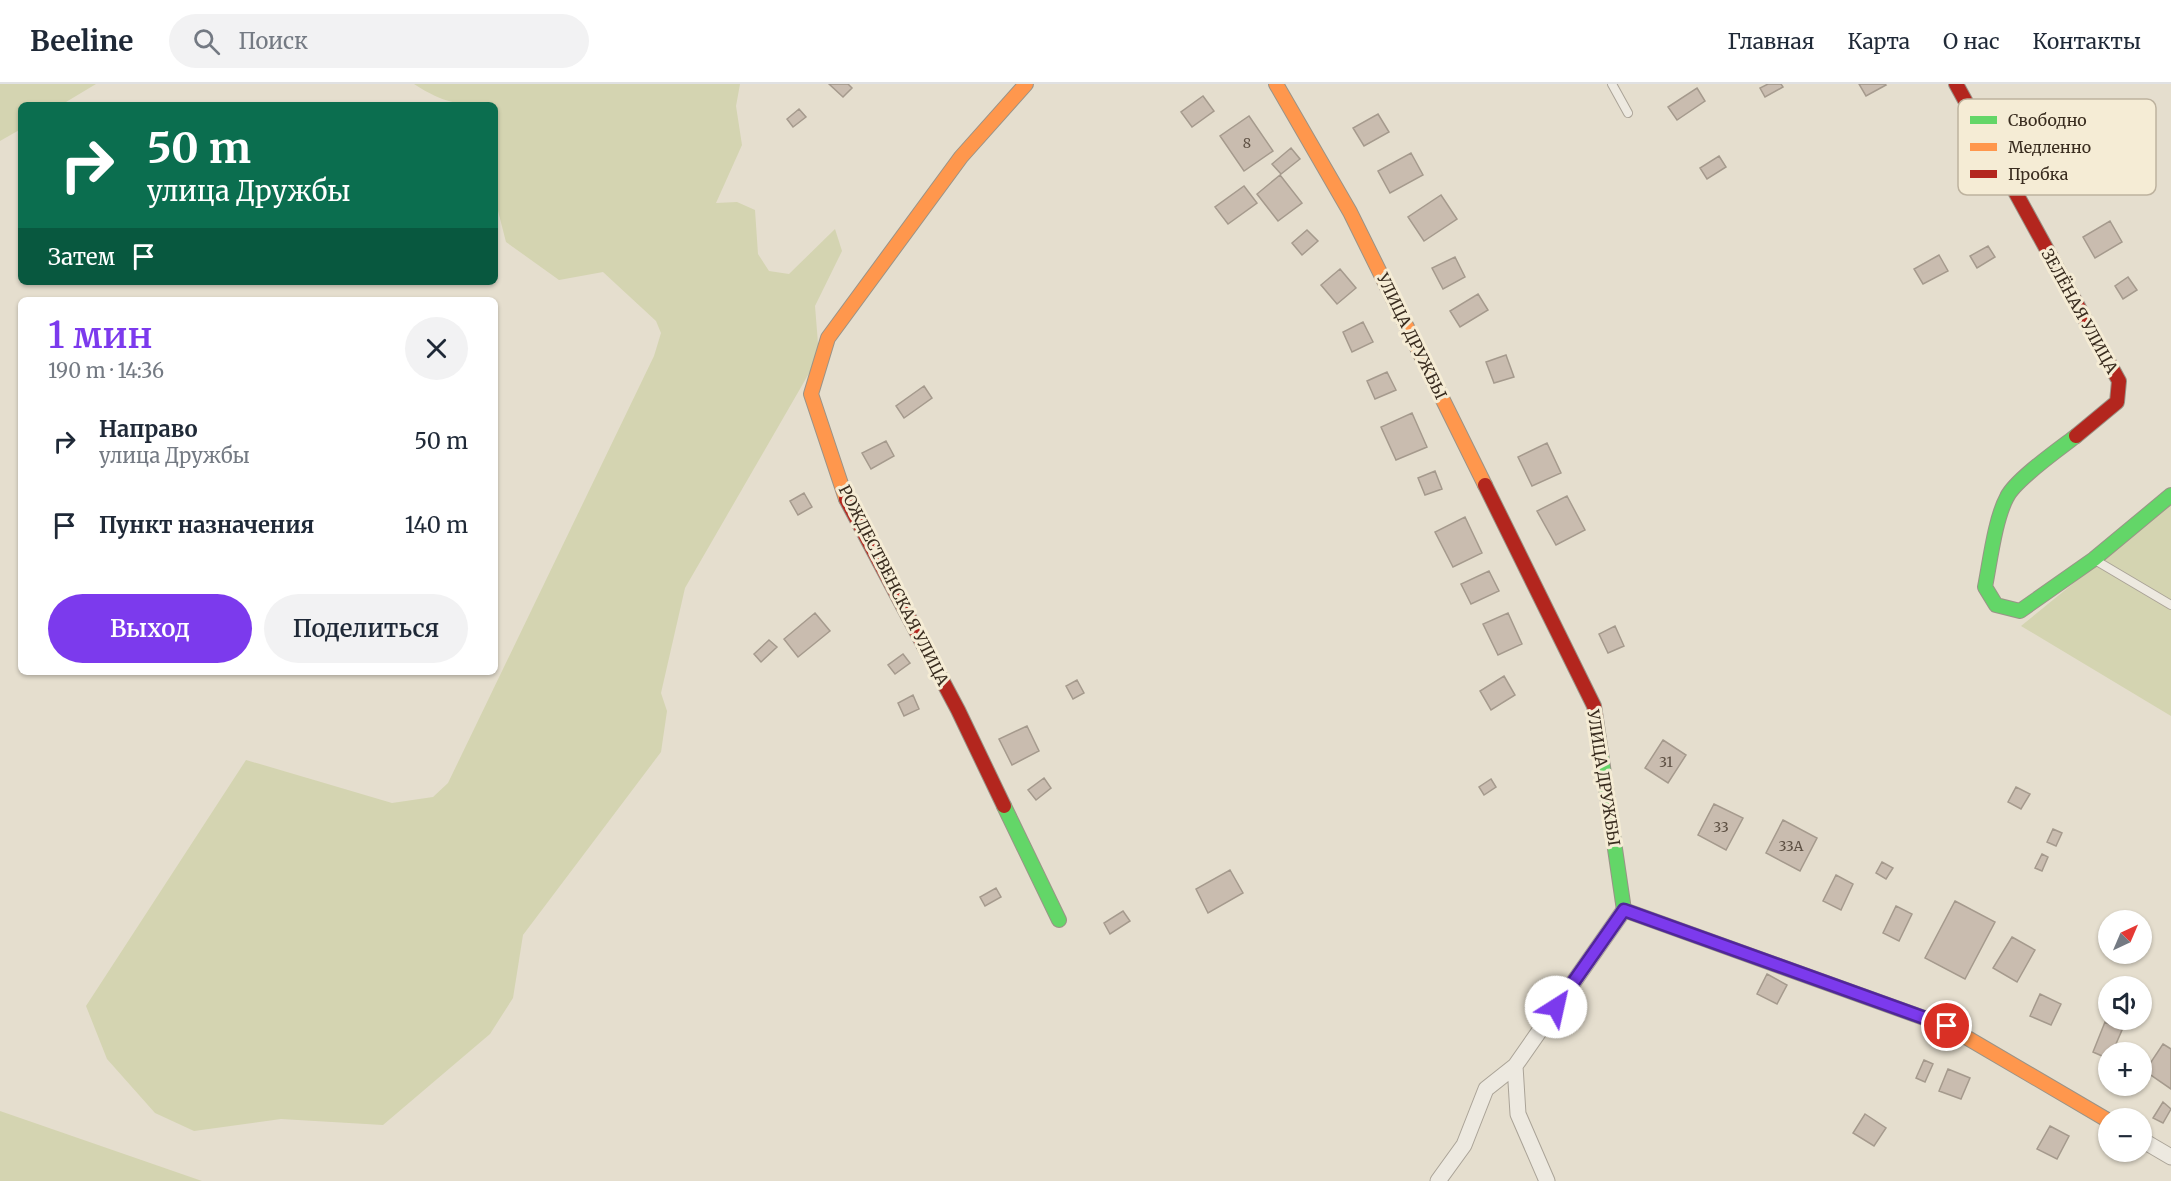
<!DOCTYPE html>
<html lang="ru">
<head>
<meta charset="utf-8">
<style>
	:root { --surface:#fff; --page:#f2f2f3; --text:#1f2937; --muted:#747a83; --line:#e0e1e3; --accent:#7c3aed }
	body { margin:0; font-family:Merriweather,serif; background:var(--page); color:var(--text); height:100vh; display:flex; flex-direction:column; font-size:22px; white-space:nowrap }
	* { box-sizing:border-box; margin:0 }
	p { font-size:20px; color:var(--muted) }
	.icon { flex:none; width:33px; height:33px; fill:none; stroke:currentColor; stroke-width:2; stroke-linecap:round; stroke-linejoin:round }
	.map { position:relative; flex:1; overflow:hidden }
	.panel { position:absolute; left:18px; top:213px; width:480px; height:378px; display:flex; flex-direction:column; background:var(--surface); border-radius:9px; box-shadow:0 2px 4px #0004 }
	.panel>* { flex:none }
	.hud { position:absolute; left:18px; top:18px; width:480px; height:183px; border-radius:9px; box-shadow:0 2px 4px #0004; background:#0b6e4f; color:#fff; overflow:hidden }
	.needle { width:39px; rotate:44deg }
	.fabs { position:absolute; left:2098px; top:826px; display:grid; gap:12px }
	.fabs a { display:grid; place-items:center; width:54px; height:54px; border-radius:50%; background:var(--surface); box-shadow:0 2px 4px #0004; font-size:30px }
	.pin { position:absolute; display:grid; place-items:center; width:51px; height:51px; color:#fff; margin:-26px; border:3px solid #fff; border-radius:50%; box-shadow:0 2px 6px #0007 }
	.me { position:absolute; width:66px; margin:-33px; rotate:35deg; stroke-linejoin:round; filter:drop-shadow(0 0 4px #0008) }
	.turn { display:flex; align-items:center; gap:21px; height:126px; padding:0 30px; font-size:27px }
	.turn .icon { width:78px; height:78px; stroke-width:2.5 }
	.turn b { display:block; font-size:42px; line-height:51px }
	.then { display:flex; align-items:center; height:57px; padding:0 30px; background:#0003; gap:12px; font-size:22px }
	.round { display:grid; place-items:center; flex:none; width:63px; height:63px; border-radius:32px; background:var(--page) }
	.head { display:flex; align-items:center; justify-content:space-between; height:102px; padding:0 30px }
	h1 { font-size:36px; font-weight:600; line-height:45px; color:var(--accent) }
	.button { display:flex; gap:12px; margin-top:auto; padding:12px 30px }
	.button a { flex:1; height:69px; border-radius:36px; background:var(--accent); color:#fff; font-size:24px; font-weight:600; line-height:69px; text-align:center }
	.button a+a { background:var(--page); color:var(--text) }
	ul { padding:0; list-style:none }
	li { display:flex; align-items:center; gap:18px; height:84px; padding:0 30px }
	li div { flex:1 }
	li b { display:block; font-size:22px }
	li em { font-style:normal }
	header { display:flex; align-items:center; gap:36px; box-sizing:border-box; height:84px; padding:0 30px; background:var(--surface); border-bottom:2px solid var(--line) }
	header strong { font-size:28px }
	nav { display:flex; gap:33px; margin-inline-start:auto; font-size:21px }
	.search { width:420px; height:54px; background:var(--page); display:flex; align-items:center; gap:15px; box-sizing:border-box; padding:0 21px; border-radius:33px; color:var(--muted); font-size:22px }
	.map>svg:first-child { display:block }
	.green { fill:#d4d4b1 }
	.building { fill:#c9bcaf; stroke:#a59a8d; stroke-width:1.5 }
	.lines { fill:none; stroke-linecap:round; stroke-linejoin:round }
	.lane-casing { stroke:#aaa397; stroke-width:10 }
	.street-casing { stroke:#aaa397; stroke-width:17 }
	.fast-casing { stroke:#9a9387; stroke-width:16 }
	.slow-casing { stroke:#9a9387; stroke-width:16 }
	.jam-casing { stroke:#9a9387; stroke-width:16 }
	.lane { stroke:#ede9e0; stroke-width:8 }
	.street { stroke:#ede9e0; stroke-width:15 }
	.fast { stroke:#63d668; stroke-width:14 }
	.slow { stroke:#ff974d; stroke-width:14 }
	.jam { stroke:#b3261e; stroke-width:14 }
	.route-casing { stroke:#51269a; stroke-width:15 }
	.route { stroke:#7c3aed; stroke-width:10 }
	.labels { text-anchor:middle; dominant-baseline:central; stroke-width:6; stroke-linejoin:round; paint-order:stroke }
	.number-label { font-size:14px; fill:#5d5043 }
	.street-label { font-size:16px; fill:#392c1f; stroke:#f5ecd5 }
	.key { fill:#f5ecd5; stroke:#bdb29e; stroke-width:1.5 }
	.key-label { font-size:16px; fill:#392c1f }
</style>
</head>
<body>
<header>
<strong>Beeline</strong>
<div class="search"><svg class="icon" aria-label="search" viewBox="0 0 24 24"><circle cx="10" cy="10" r="6"/><path d="M15 15l6 6"/></svg>Поиск</div>
<nav><a>Главная</a><a>Карта</a><a>О нас</a><a>Контакты</a></nav>
</header>
<div class="map">
<svg width="2171" height="1097" viewBox="0 0 2171 1097">
	<rect width="100%" height="100%" fill="#e5dece"/>
	<path class="green" d="M0,0H96L61,21H21V45L0,57Z
		M414,0H740L736,22L742,61L716,119L737,118L755,126L758,170L769,187L789,190L835,145L842,167L815,222L819,272L685,504L661,609L667,627L661,668L523,851L513,914L490,950L383,1041L281,1035L194,1047L155,1029L107,975L86,922L246,676L392,719L433,713L448,699L654,272L661,249L656,237L603,188L559,196L506,158L495,115V21C459,21 445,20 414,0Z
		M2171,420V632L2021,542Z
		M0,1027L202,1097H0Z"/>
	<path class="building" d="M829,0H848L852,4L843,13Z
		M1768,0H1781L1783,3L1765,13L1760,4Z
		M1859,0H1885L1886,1L1866,12Z
		M1697,4L1705,17L1677,36L1668,23Z
		M1203,12L1214,27L1192,43L1181,28Z
		M799,25L806,33L793,43L787,35Z
		M1378,30L1389,48L1364,62L1353,44Z
		M1249,32L1273,67L1244,87L1220,52Z
		M1291,64L1300,75L1281,90L1272,80Z
		M1411,69L1423,91L1390,109L1378,87Z
		M1719,72L1726,83L1707,95L1700,84Z
		M1280,91L1302,119L1278,137L1257,110Z
		M1244,102L1257,119L1228,140L1215,123Z
		M1441,111L1457,135L1424,157L1408,133Z
		M2110,137L2122,158L2095,174L2083,153Z
		M1307,146L1318,157L1302,171L1292,159Z
		M1988,162L1995,173L1977,184L1970,172Z
		M1939,171L1948,187L1923,200L1914,185Z
		M1455,173L1465,193L1443,205L1432,184Z
		M1340,185L1356,204L1337,220L1321,201Z
		M2128,193L2137,206L2123,215L2115,202Z
		M1478,210L1488,226L1460,243L1450,227Z
		M1363,238L1373,258L1352,268L1343,248Z
		M1506,271L1514,293L1494,299L1486,278Z
		M1387,288L1396,306L1375,315L1367,297Z
		M924,302L932,314L904,334L896,322Z
		M1412,329L1427,363L1396,376L1381,343Z
		M886,357L894,372L871,385L862,369Z
		M1547,359L1561,389L1532,402L1518,373Z
		M1435,387L1442,405L1425,411L1418,394Z
		M804,409L812,423L798,431L790,417Z
		M1567,412L1585,446L1556,461L1537,427Z
		M1465,433L1482,469L1453,483L1435,448Z
		M1489,487L1499,507L1471,520L1461,500Z
		M815,529L830,547L798,573L784,555Z
		M1508,529L1522,560L1498,571L1483,540Z
		M1615,542L1624,562L1608,569L1599,550Z
		M769,556L777,563L761,578L754,570Z
		M903,570L910,579L895,590L888,581Z
		M1504,592L1515,611L1491,626L1480,607Z
		M1077,596L1084,609L1073,615L1066,602Z
		M913,611L919,625L904,632L898,619Z
		M1027,642L1039,667L1012,681L999,655Z
		M1663,656L1686,671L1668,699L1645,684Z
		M1044,694L1051,704L1036,716L1028,706Z
		M1491,695L1496,703L1484,711L1479,703Z
		M2016,703L2030,710L2021,725L2008,718Z
		M1714,720L1743,734L1726,766L1698,751Z
		M1783,736L1817,754L1800,787L1766,769Z
		M2053,745L2062,749L2056,762L2047,758Z
		M2042,770L2048,773L2042,787L2035,784Z
		M1882,778L1893,784L1886,795L1876,789Z
		M1230,786L1243,809L1208,829L1196,805Z
		M1836,791L1853,800L1841,826L1823,817Z
		M996,804L1001,813L985,822L980,813Z
		M1955,817L1995,838L1965,895L1925,874Z
		M1896,822L1912,830L1899,857L1883,849Z
		M1123,827L1130,837L1110,850L1104,839Z
		M2012,853L2035,866L2017,898L1993,884Z
		M1767,890L1787,901L1777,920L1757,910Z
		M2040,910L2061,920L2051,941L2030,932Z
		M2105,938L2122,946L2112,969H2109V975L2093,968Z
		M2163,960L2171,965V1005L2145,987Z
		M1924,976L1933,980L1925,998L1916,994Z
		M1948,985L1970,994L1961,1015L1939,1007Z
		M2163,1018L2171,1025L2163,1039L2153,1034Z
		M1865,1030L1886,1044L1874,1062L1853,1049Z
		M2050,1042L2069,1052L2057,1075L2037,1065Z"/>
	<g class="lines">
		<defs>
			<path id="lane" d="M1612,0L1628,29
				M2095,476L2171,521"/>
			<path id="street" d="M2142,1056L2171,1073
				M1438,1097L1464,1061L1486,1005L1515,982
				M1547,1097L1518,1030L1515,982L1624,826"/>
			<path id="fast" d="M2076,352C2059,365 2015,396 2007,413C1995,435 1990,478 1985,503L1996,521L2020,527L2094,475L2171,411
				M1597,642L1624,826L1938,939
				M1004,722L1059,836"/>
			<path id="slow" d="M1276,0L1350,128L1485,401
				M846,415L811,310L828,254L961,73L1026,0
				M1938,939L1947,942L2109,1037"/>
			<path id="jam" d="M1956,0L2119,297L2117,318L2076,352
				M1485,401L1594,622L1597,642
				M846,415L958,626L1004,722"/>
		</defs>
		<use href="#lane" class="lane-casing"/>
		<use href="#street" class="street-casing"/>
		<use href="#fast" class="fast-casing"/>
		<use href="#slow" class="slow-casing"/>
		<use href="#jam" class="jam-casing"/>
		<use href="#lane" class="lane"/>
		<use href="#street" class="street"/>
		<use href="#fast" class="fast"/>
		<use href="#slow" class="slow"/>
		<use href="#jam" class="jam"/>
	</g>
	<g class="lines">
		<defs>
			<path id="route" d="M1556,923L1624,826L1947,942"/>
		</defs>
		<use href="#route" class="route-casing"/>
		<use href="#route" class="route"/>
	</g>
	<g class="labels">
		<g class="number-label">
			<text x="1247" y="59">8</text>
			<text x="1666" y="678">31</text>
			<text x="1721" y="743">33</text>
			<text x="1791" y="762">33А</text>
		</g>
		<g class="street-label">
			<text transform="translate(2080 227) rotate(61)">ЗЕЛЁНАЯ УЛИЦА</text>
			<text transform="translate(1412 252) rotate(64)">УЛИЦА ДРУЖБЫ</text>
			<text transform="translate(894 501) rotate(63)">РОЖДЕСТВЕНСКАЯ УЛИЦА</text>
			<text transform="translate(1604 694) rotate(81)">УЛИЦА ДРУЖБЫ</text>
		</g>
	</g>
	<rect x="1958" y="15" width="198" height="96" rx="9" class="key"/>
	<rect x="1970" y="32" width="27" height="8" fill="#63d668"/>
	<rect x="1970" y="59" width="27" height="8" fill="#ff974d"/>
	<rect x="1970" y="86" width="27" height="8" fill="#b3261e"/>
	<g class="key-label">
		<text x="2008" y="42">Свободно</text>
		<text x="2008" y="69">Медленно</text>
		<text x="2008" y="96">Пробка</text>
	</g>
</svg>
<div class="fabs">
<a><svg class="needle" viewBox="-14 -14 28 28"><path d="M0-13l5 13h-10z" fill="#e53935"/><path d="M0 13l5-13h-10z" fill="#747a83"/></svg></a>
<a><svg class="icon" aria-label="sound" viewBox="0 0 24 24"><path d="M4 9h4l5-4v14l-5-4H4zM17 9q2 3 0 6"/></svg></a>
<a>+</a>
<a>−</a>
</div>
<div class="pin" style="left:1947px;top:942px;background:#d93025"><svg class="icon" aria-label="arrive" viewBox="0 0 24 24"><path d="M6 21V4h12l-3 4 3 4H6"/></svg></div>
<svg class="me" style="left:1556px;top:923px" viewBox="-20 -20 40 40"><circle r="19" fill="#fff"/><path d="M0-13L10 11 0 6-10 11z" fill="#7c3aed"/></svg>
<div class="hud">
<div class="turn"><svg class="icon" aria-label="right" viewBox="0 0 24 24"><path d="M7 20v-9h11M14 6l5 5-5 5"/></svg><div><b>50 m</b>улица Дружбы</div></div>
<div class="then">Затем<svg class="icon" aria-label="arrive" viewBox="0 0 24 24"><path d="M6 21V4h12l-3 4 3 4H6"/></svg></div>
</div>
<section class="panel">
<div class="head"><div><h1>1 мин</h1><p>190 m · 14:36</p></div><a class="round"><svg class="icon" aria-label="close" viewBox="0 0 24 24"><path d="M6 6l12 12M18 6L6 18"/></svg></a></div>
<ul>
<li><svg class="icon" aria-label="right" viewBox="0 0 24 24"><path d="M7 20v-9h11M14 6l5 5-5 5"/></svg><div><b>Направо</b><p>улица Дружбы</p></div><em>50 m</em></li>
<li><svg class="icon" aria-label="arrive" viewBox="0 0 24 24"><path d="M6 21V4h12l-3 4 3 4H6"/></svg><div><b>Пункт назначения</b></div><em>140 m</em></li>
</ul>
<div class="button"><a>Выход</a><a>Поделиться</a></div>
</section>
</div>
</body>
</html>
